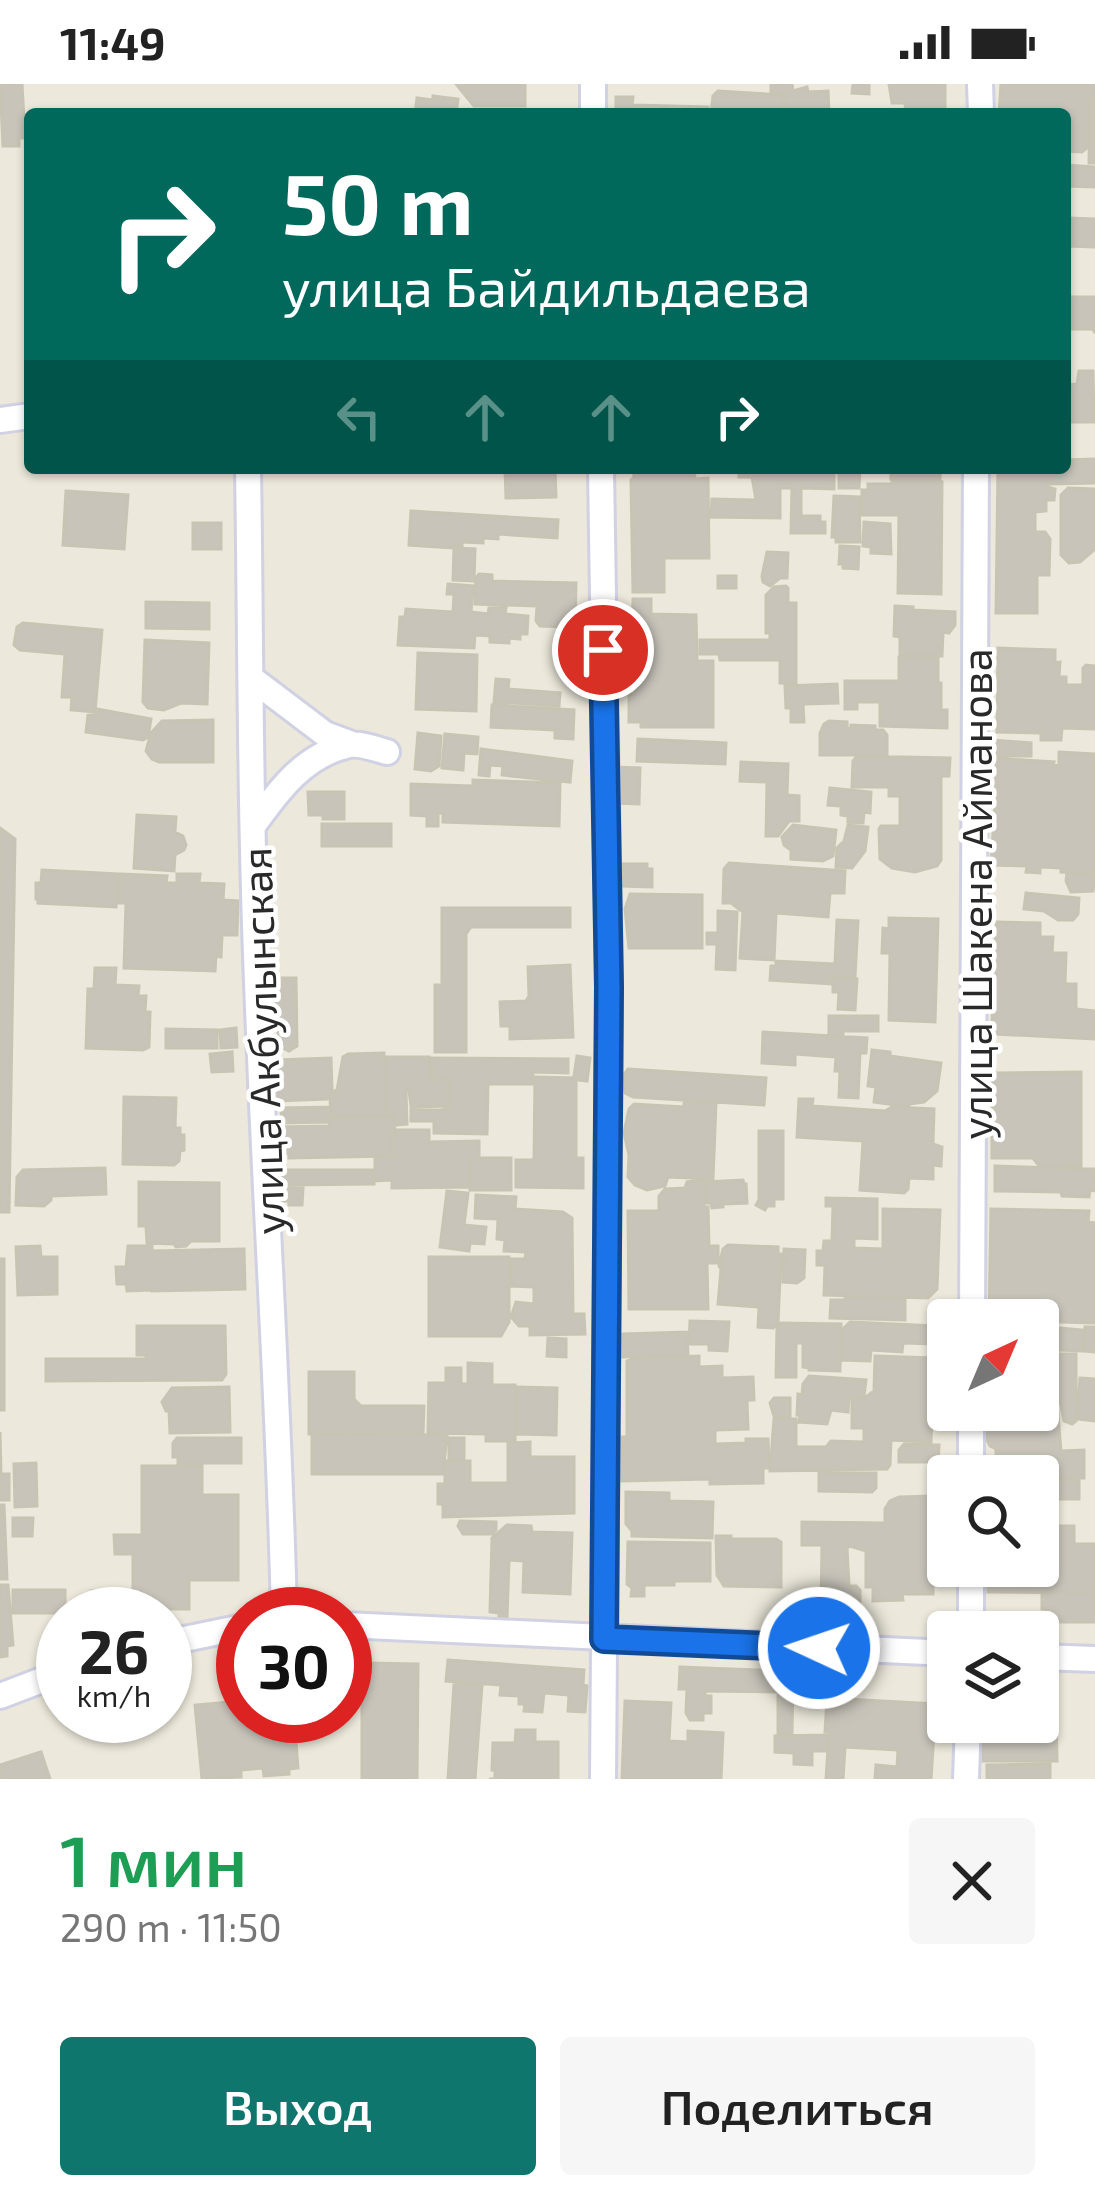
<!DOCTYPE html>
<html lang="ru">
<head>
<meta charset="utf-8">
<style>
	:root { --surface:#fff; --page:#f6f6f6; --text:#222; --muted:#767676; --accent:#0f766e }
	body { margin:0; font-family:"Exo 2",sans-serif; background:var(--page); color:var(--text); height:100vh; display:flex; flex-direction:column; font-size:45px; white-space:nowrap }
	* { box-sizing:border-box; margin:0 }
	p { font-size:39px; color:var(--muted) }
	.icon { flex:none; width:66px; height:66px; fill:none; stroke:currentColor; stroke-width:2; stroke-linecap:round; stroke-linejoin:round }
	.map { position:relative; height:1695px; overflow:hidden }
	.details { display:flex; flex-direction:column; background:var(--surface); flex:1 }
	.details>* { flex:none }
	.hud { position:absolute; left:24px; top:24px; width:1047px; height:366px; border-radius:12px; box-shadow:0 3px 9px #0004; background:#00695c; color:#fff; overflow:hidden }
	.needle { width:78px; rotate:44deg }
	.controls { position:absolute; left:927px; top:1215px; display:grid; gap:24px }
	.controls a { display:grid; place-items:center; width:132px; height:132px; border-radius:12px; background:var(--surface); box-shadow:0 3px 9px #0004; font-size:60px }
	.speed { position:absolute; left:36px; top:1503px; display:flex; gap:24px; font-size:60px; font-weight:700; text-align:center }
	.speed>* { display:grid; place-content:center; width:156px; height:156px; border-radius:50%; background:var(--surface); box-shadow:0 3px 9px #0004; line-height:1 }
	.speed small { font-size:30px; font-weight:400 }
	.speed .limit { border:18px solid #d22; background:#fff; color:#111 }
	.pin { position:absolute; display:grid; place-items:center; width:102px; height:102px; color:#fff; margin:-51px; border:6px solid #fff; border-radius:50%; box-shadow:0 3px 12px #0007 }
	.me { position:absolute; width:132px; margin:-66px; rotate:273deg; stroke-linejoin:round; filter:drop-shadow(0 0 9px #0008) }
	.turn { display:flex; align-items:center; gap:42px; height:252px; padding:0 60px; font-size:54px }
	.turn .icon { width:156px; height:156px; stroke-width:2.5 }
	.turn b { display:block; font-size:84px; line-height:102px }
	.lanes { display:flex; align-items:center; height:114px; padding:0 60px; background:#0003; justify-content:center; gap:60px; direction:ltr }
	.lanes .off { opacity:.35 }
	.round { display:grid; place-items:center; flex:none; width:126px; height:126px; border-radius:12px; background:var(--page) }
	.headline { display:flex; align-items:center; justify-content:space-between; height:204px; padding:0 60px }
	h1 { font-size:72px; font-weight:600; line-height:90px; color:#1e9e55 }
	.primary-button { display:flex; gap:24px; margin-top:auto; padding:24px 60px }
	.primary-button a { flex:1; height:138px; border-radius:12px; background:var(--accent); color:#fff; font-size:48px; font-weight:600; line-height:138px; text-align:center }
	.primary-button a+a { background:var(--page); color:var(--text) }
	.status { display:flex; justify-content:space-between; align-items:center; height:84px; padding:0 60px; background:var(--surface); direction:ltr }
	.status svg { height:33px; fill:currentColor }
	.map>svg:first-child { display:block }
	.building { fill:#c8c4ba; stroke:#c8c4b4; stroke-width:3 }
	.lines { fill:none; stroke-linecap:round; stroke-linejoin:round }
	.street-casing { stroke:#d0d1e3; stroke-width:30 }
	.street { stroke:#fff; stroke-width:24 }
	.route-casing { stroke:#114b97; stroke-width:30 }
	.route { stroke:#1a73e8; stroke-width:21 }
	.labels { text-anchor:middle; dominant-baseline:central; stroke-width:9; stroke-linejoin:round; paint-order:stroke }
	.street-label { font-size:42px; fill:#292929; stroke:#fff }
</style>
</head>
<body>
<div class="status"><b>11:49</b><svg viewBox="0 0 49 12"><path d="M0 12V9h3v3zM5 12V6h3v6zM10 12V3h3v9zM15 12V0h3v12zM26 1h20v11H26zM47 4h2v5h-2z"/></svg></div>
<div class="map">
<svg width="1095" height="1695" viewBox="0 0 1095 1695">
	<rect width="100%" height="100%" fill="#ece8db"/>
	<path class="building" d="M0,0H22L25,54H19V62H3Z
		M456,0H525V22H474Z
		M771,0H792L793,7L807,3L808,8L828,7L829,30H808V26L802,24V30H785V9L771,10Z
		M853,0H869V10L852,9Z
		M889,0H945V30H880L906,29L905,19H892Z
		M1001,0H1095V14L1089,13L1088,63L1082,68L1065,67V30H999Z
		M718,7L784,11L782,30H711L713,12Z
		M433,12L458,15L456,30H415L417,14L433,16Z
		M616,13H633L632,21L708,23V30H616Z
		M1090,14H1095V79H1089Z
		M1065,81L1095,83V103L1065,102Z
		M1069,134L1095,135V163L1068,162Z
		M1067,213H1095V249L1093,245H1067Z
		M1079,287H1093L1094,338H1065V301L1077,300Z
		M1095,375V399L1048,400V403L1055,405L1054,416H1046V427L1035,428V448H1045L1050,455L1049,491H1037V529H996L998,384H1065V376Z
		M505,384H555L556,413L506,414Z
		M634,384H694L695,395L708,394L709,474H664V508H633L631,396L634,393Z
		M739,384H834V405L801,404V432H820V438H825V449H791L792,404H780V434L711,433L712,415L756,416L752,393H739Z
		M846,384H860L859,404H839V387H846Z
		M891,384H940V395H891Z
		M892,397L942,398L941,510L898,509L899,431H862V406H868V400H892Z
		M1068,404L1095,405V465L1080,478L1069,479L1061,471V411Z
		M66,407L128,411L124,465L63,461Z
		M834,412L859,413L860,458H836V453H832Z
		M411,427L558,436L557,454L498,450V455L483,454V459L462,458V462L452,461V464L409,461Z
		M864,438L890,440L891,470L871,469V463L863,462Z
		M193,439H221V465H193Z
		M840,462L859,463L858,485L843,484V480H839Z
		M454,464L475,465L474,497L453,496Z
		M767,468L788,469L787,494H780L770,502L763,498L762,492Z
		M479,490L492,491V497L576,499L575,540L568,543L540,542L536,537L537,522L475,520L476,494Z
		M718,492H736V504H718Z
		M448,500L473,502L471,528L488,530L489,524H506L505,530L528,532L527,550H520V555L509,554V559L490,558V552L475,551L474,564L398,561L400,533H405L406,525L453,528L454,510H447Z
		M786,502L788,504V519H796V599H780V576H720L719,570H700V556H770V549H766V511L774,503Z
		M633,515H651V530L696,531L697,577H713V643H641V638H629V610H635V604H631Z
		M146,518L209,519V545L146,544Z
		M895,522L913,523V526L955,528V541L949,549L943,548L942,572L900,570V553L894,552Z
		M23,539L102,546L95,628L71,626L72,613H62L65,570L20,566L14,561L17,543Z
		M145,556L209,559L207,620L181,619L164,626L148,624L143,618Z
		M998,564L1055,566V579L1060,578L1059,593H1066V601H1083V584L1086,581L1095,582V645L1062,644L1061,656H1041V649L997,648Z
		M418,569L477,571L476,627L416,625Z
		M899,573L938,574V599H941V626H947V644L880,642V618H857V625H845V597H899Z
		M496,595L509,596L508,605L560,609L559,622L494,618Z
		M837,600L838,619L803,620L804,638H791V624H786L785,602Z
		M492,621L574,626L573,655L555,654V646L491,643Z
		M97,625L151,635L148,653L143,656L86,648L88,631L97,630Z
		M213,636V678H159L152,675L146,667L151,649L162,637Z
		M829,637L847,638V644L851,645V641L875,642V646H883L887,651V671H820V649L824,640Z
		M418,649L441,652L439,682L431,687L415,685Z
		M445,650L478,653L477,670L464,669L463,686L442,684Z
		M638,655L726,659L725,680L637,677Z
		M992,656L1031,659V672H990L986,663Z
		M481,665L572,677L570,698L502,691L503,682L490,681L489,692L479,691Z
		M1059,668L1094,670L1095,790L1061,788V784L1040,783V789L1026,788L1027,782L991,781L996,702L988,701L990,674L1054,678L1053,681L1059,682Z
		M857,672L950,674L949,692H941V776L937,782L915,788L892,784L880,775L879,745L881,742H900V712H889V703H852L853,677Z
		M741,678L788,680L787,711L799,712V737H789L778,752H766L767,698L740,697Z
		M612,683L640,684L639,720L611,719Z
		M473,696L560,699L559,742L443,738V729H438V742H427V732L411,731V700L473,702Z
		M830,704L871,708L870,729L864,728L863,739L848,738V732L841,731V722L828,721Z
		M308,708H344V735H323V731H309Z
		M137,731L176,733L175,748L183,752L186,761L184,766L175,771L174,787L134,784Z
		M322,740H391V762H322Z
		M793,741L836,746L833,772L823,777L791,775V766L784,761L782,753Z
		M848,741L868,743L865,767L852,784L836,783L837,764L844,757Z
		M0,744L15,755L9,1128H0Z
		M729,779L845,787L844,809H830L828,833L776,829L774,876L740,874L743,828L731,819H723L724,785Z
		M623,780H647V785H652V803L622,802Z
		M42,786L117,790L116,823L38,819V815H36V799H41Z
		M1067,789L1095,791L1093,807L1071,808L1066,797Z
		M120,790L167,792L166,799H177V790H200L199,799L224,800L223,816L238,817L237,851H222L221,873L216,872L215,887L124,884L126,819H119Z
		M1026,809L1079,814L1078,830L1073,836H1058L1044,827L1024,825Z
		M630,810L702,811V864H629L625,825Z
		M442,824H570V843H471L466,850V968H435V901H442Z
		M718,827L737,828L735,886L716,885L717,860H707V849H718Z
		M889,834L938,835L935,938L889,936L890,869H882L883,844L889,845Z
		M837,836L858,837L855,893L831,892V900L770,896L771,882H776V877L835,880Z
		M996,838L1040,839V853H1053L1052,869H1066L1065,900H1076V925L1095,927V955L995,950L992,941Z
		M570,881L573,953L510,955V942H501L500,918L526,917L529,912L528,883Z
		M95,884H116L115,901L139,902L138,912H146L145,928H150L149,963L143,966L86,964L88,905H94Z
		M280,894H296L297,962L289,967L283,964L279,958L274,902Z
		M833,894L857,895L855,926L838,925L839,908H833Z
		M829,932H878V947H843V951H829Z
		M236,944L237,963L221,964L220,946Z
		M166,945L217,946V964H166Z
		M763,948L867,954L866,969H860L858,1014L839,1013L840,987H835L836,973L795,970V981L762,979Z
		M872,966L890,968V972L941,979L937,1007L924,1018L909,1020V1023L874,1018L876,1003L868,1002Z
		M232,968L233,987L212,988L210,970Z
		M384,969L386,1031L331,1032L330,1014L332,1008L337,1006L343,973L348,970Z
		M577,972L590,974L587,997L578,996V993L574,992Z
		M385,973H429V996H448L449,1022L411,1023L409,1006L406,1007L407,1040L395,1041V1031H386Z
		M331,974L332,1005L327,1015L277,1017L276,976Z
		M432,974L568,975V989L533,988L532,1000H488L487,1050L434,1049V1037H411V1026H442L449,1022L450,995H432Z
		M628,985L766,994L764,1021L633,1013L625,1009L623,992Z
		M1081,988V1082L1040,1083L1033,1074H992V989Z
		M535,993L576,994V1074H583V1104L516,1103V1076H534Z
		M124,1013L176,1014L175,1044H180V1051H184V1066L180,1067L179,1077L174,1081L123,1080Z
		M799,1015H813L812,1022L885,1027L892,1023L934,1025L933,1060L942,1063L941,1082L933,1081V1095L909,1094L908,1105L904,1109L860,1106L863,1057L797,1053Z
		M684,1017L716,1018L713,1095L668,1093L665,1102L647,1106L635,1101L628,1093L629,1071L624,1049L629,1025L634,1020L684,1023Z
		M330,1023V1034L394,1032L395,1049H391L392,1072L289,1074V1069L281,1070L280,1043L330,1042L329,1038L282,1039L281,1024Z
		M396,1046H429V1058L479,1057V1074H469V1103L392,1104V1096L375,1097V1072H392V1051H396Z
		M759,1047H783V1115H774V1122H767L765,1126L756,1121L759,1116Z
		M469,1074H511V1106H470Z
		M995,1082L1095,1085V1107L1090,1106L1089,1113L1062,1112L1061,1108L995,1107Z
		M105,1084L106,1110L51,1112V1116L44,1122L16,1121L17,1093L23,1086Z
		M280,1086H373L374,1100L281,1101Z
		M704,1096V1123H708L709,1162H718V1179H707L708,1225H629L628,1127H659V1112L665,1105L685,1104L687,1098Z
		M743,1096L744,1100H746L747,1119L725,1120L722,1117L723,1123L712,1124L711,1119H706L705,1098Z
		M139,1098L219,1099V1157H191L186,1162L176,1163L174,1160L147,1159L146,1142H139Z
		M281,1103L303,1104L302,1121H289V1117H280Z
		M447,1107L468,1109L464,1141L486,1143L484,1160L470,1159L469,1167L440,1163Z
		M476,1111L516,1113L515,1125L563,1128L572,1134L573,1230H584L585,1250L530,1251V1242H519L511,1233L516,1218L534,1220V1203L511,1202L512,1175H525L526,1168L504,1167L505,1156L497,1155L498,1135L475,1134Z
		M826,1114L877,1115V1155L854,1154V1164L883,1165V1125L940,1126L937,1205L928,1214L824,1211L825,1181H817V1167H823L824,1157H832L833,1122H826Z
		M991,1125L1089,1127L1088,1138L1095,1139V1239L989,1236Z
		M728,1161L778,1163V1170H781L778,1239L773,1244L758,1243L759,1223L718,1220L721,1185L719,1182L723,1165Z
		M40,1162L41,1173H57V1210L18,1211L16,1163Z
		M128,1162H152V1167L244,1165L245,1205L152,1207V1202L151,1206L127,1207L126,1200H117L116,1183H126Z
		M784,1165L805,1166L804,1194L797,1199L783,1198Z
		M429,1173H509V1238L501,1252H429Z
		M0,1175H4V1326H0Z
		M845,1212L905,1215V1236L830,1234L831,1216H845Z
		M690,1237L729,1238L727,1267L709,1266V1260H689Z
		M850,1238L935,1242L934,1260L903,1259L902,1268L871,1266L870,1277L841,1276L842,1246Z
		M780,1239L841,1240L840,1287L809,1286V1284L803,1283V1259H796V1293H776L777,1243Z
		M137,1242H225L226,1290L222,1296L46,1297V1275H146V1271H137Z
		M1085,1243H1095V1268L1084,1267Z
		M1060,1244L1083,1246L1082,1267L1058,1266Z
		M687,1248L688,1271L621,1273L618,1269V1256L623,1250Z
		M548,1254L566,1255V1273L547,1272Z
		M1038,1270H1076V1337L1072,1340L1064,1337L1060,1317H1057L1058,1331L1061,1367L1084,1366V1394L1048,1395L1040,1390H1016V1375H996V1365L990,1362L986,1354L987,1326H1038Z
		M699,1272V1283L722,1282V1294L753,1293L754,1316H747L748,1345L715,1346V1360L746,1359V1355H768L769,1384H763V1399L710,1400V1395L621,1397L620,1353H627V1277L635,1274Z
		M875,1272L934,1274L931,1358L891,1356L890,1381L887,1385L770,1387L774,1335H796V1363H826L831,1357L864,1358V1344H852V1315H863L874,1307Z
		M468,1279L492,1280V1301H515V1357H486V1350L428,1349L429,1299H446V1284H461V1300H468Z
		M309,1288H354V1315L361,1322H424L423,1350H309Z
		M809,1292L866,1296L864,1312L849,1313L848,1328L831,1326L827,1340L799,1338L800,1331H797L798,1310L802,1311L803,1300Z
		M1080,1294L1095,1295V1337L1077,1335Z
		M229,1303L230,1348L170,1349L169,1326L166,1327L162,1318L172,1304Z
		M517,1303L557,1304L556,1351L516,1350Z
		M774,1314H790V1332H774L770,1319Z
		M0,1348L1,1390H9V1416H0Z
		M312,1350L447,1351L443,1390H312Z
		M177,1354H241V1379H178V1373H173V1359Z
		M449,1354H464V1375H449Z
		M530,1358V1373H574V1429L443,1433V1420H438V1400H445V1377H470V1399H508V1359Z
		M904,1360L939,1361L938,1378H899V1366Z
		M36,1379L37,1422L15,1423L14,1380Z
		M142,1382H202V1411H238V1496H189V1525H92L91,1507H133V1470H115L114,1451H142Z
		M819,1388L876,1389V1404L872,1408L819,1407Z
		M1054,1396H1079V1415H1054Z
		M626,1408L669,1409V1417L713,1418L712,1454L632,1452V1447L626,1440Z
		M932,1412L933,1510H902L903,1516L873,1517V1503H866V1467L850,1462L847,1464L849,1502H856L860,1506V1524H821L822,1461H802V1438L885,1439V1425L890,1417L899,1413Z
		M1038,1416L1054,1417V1442H1074V1460H1095V1509L988,1508V1482H1038Z
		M0,1421H4L7,1495H0Z
		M13,1434H33L32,1452H13Z
		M460,1437L496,1438V1446L492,1450H463L458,1442Z
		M507,1441L531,1442L532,1448L572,1449L570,1510L523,1508L524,1477L509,1476L507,1534H499V1529L490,1528L492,1454Z
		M716,1452H731V1455H776L781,1458V1503L724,1502L717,1491Z
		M628,1458L710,1459V1497H674V1501H644V1512H631L632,1504L627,1500Z
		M0,1501H8L13,1561L7,1562V1572L0,1573Z
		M13,1506H65V1529H13Z
		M1042,1509H1095V1538H1052V1526L1042,1525Z
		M448,1576L584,1586L583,1601L587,1602L585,1628L568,1627L569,1611L544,1609L542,1628L524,1627L525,1620H519V1612L500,1611L501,1601L446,1597Z
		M366,1579L418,1580L417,1695H362V1613L366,1610Z
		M680,1583L787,1587L793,1592L792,1649H778V1608L705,1607V1612H711V1629H703V1636H690L686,1629L687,1605H679Z
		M454,1600L482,1601L475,1695H448Z
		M827,1614L936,1620L931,1695H875L876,1681L897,1683L898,1666L845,1663L843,1695H826L829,1648H825Z
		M243,1617V1632H294L298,1684L289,1685V1690L264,1692L263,1684L241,1686V1693L202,1695L195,1621Z
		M625,1617L671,1619L669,1657L688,1658V1647L723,1649L721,1695H622Z
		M1038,1622H1056L1057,1677H983V1638H1038Z
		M516,1646H535V1658H558V1695H489H495V1687L492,1686L493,1659H515Z
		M827,1651V1667H812V1681L794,1680V1669L775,1668V1652Z
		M41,1668L50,1695H0V1681Z
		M1050,1680V1695H987V1681Z"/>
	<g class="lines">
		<defs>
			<path id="street" d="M593,0V30
				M980,0L981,30
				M0,336L30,332
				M248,384C250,511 250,639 253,766C258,1021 278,1275 284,1530
				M601,384L609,903L603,1695
				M251,594L325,650L352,660
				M253,742C278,707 304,671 349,661C360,659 376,665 387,668
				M972,1236L976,384
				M971,1392V1326
				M345,1541L948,1569
				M971,1548V1482
				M165,1559L243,1543
				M1038,1573L1095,1575
				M0,1612L63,1588
				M966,1695L968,1638"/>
		</defs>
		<use href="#street" class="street-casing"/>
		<use href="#street" class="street"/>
	</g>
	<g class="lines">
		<defs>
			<path id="route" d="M603,566L609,903L604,1555L819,1564"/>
		</defs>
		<use href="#route" class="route-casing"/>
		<use href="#route" class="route"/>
	</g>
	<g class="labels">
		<g class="street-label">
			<text transform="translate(975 810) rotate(-90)">улица Шакена Айманова</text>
			<text transform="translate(261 957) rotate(-92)">улица Акбулынская</text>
		</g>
	</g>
</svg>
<div class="controls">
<a><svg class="needle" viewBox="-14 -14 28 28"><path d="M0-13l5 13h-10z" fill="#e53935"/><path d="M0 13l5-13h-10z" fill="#767676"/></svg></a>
<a><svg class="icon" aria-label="search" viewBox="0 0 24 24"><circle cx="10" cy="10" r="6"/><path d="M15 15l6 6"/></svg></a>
<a><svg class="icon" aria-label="layers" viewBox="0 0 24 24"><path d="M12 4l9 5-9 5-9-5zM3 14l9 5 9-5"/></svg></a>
</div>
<div class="speed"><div>26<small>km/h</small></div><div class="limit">30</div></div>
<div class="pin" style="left:603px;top:566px;background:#d93025"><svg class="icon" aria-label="arrive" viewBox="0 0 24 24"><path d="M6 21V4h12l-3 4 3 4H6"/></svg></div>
<svg class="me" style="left:819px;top:1564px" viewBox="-20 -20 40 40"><circle r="17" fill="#1a73e8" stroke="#fff" stroke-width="3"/><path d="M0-11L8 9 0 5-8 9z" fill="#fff"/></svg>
<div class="hud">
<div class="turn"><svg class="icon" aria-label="right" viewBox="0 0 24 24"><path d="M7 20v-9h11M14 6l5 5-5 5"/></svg><div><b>50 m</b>улица Байдильдаева</div></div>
<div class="lanes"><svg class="icon off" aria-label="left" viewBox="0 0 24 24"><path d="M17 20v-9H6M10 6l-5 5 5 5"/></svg><svg class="icon off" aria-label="ahead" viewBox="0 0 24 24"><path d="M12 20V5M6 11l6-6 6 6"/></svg><svg class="icon off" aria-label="ahead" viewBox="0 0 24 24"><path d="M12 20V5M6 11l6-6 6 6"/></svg><svg class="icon" aria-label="right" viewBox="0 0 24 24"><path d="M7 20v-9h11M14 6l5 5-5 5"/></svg></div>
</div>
</div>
<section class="details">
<div class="headline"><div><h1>1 мин</h1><p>290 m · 11:50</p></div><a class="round"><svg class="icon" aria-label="close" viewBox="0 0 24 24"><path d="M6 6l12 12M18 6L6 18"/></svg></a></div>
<div class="primary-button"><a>Выход</a><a>Поделиться</a></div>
</section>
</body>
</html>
